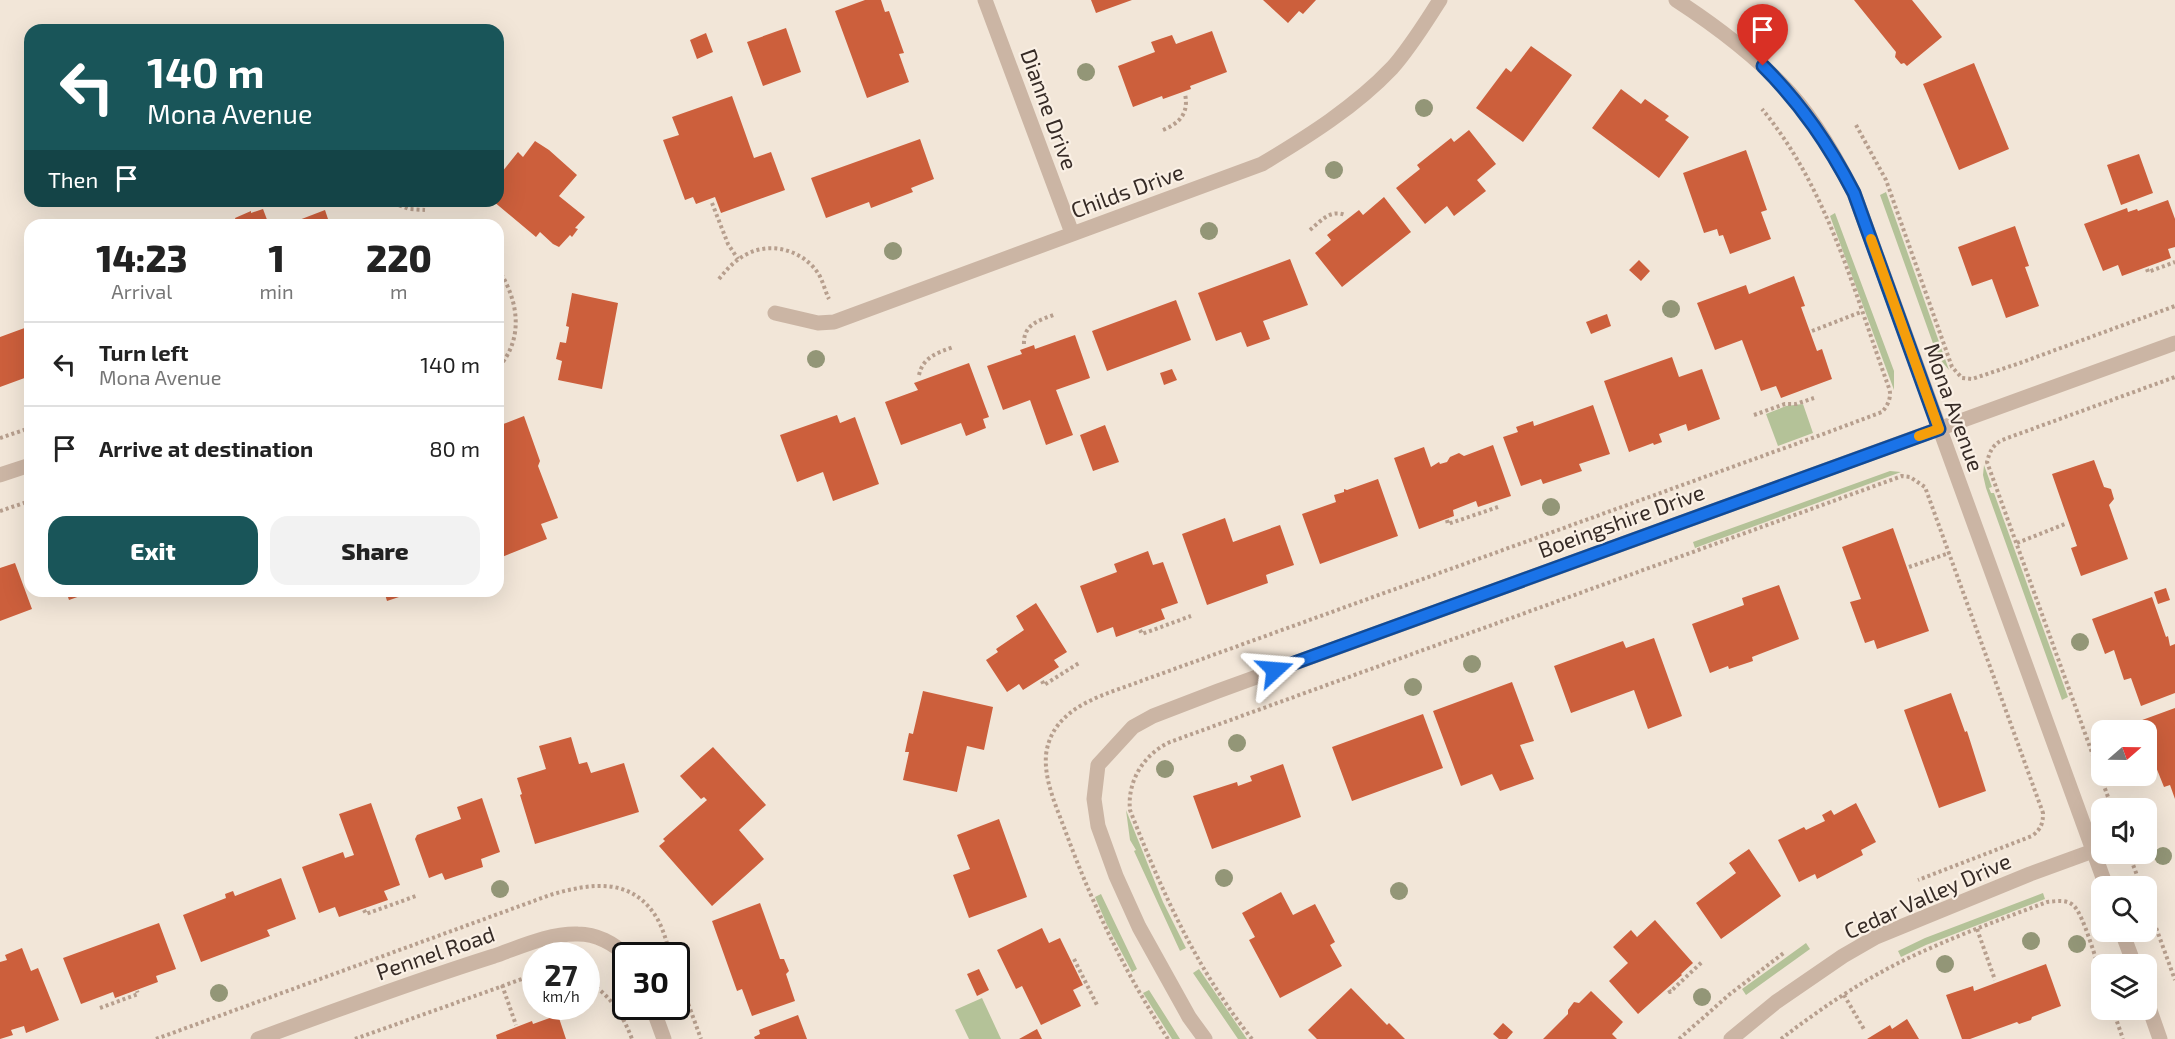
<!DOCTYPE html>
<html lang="en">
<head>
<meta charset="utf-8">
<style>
	:root { --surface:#fff; --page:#f2f2f2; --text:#222; --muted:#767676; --line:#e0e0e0; --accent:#195559 }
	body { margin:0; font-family:"Exo 2",sans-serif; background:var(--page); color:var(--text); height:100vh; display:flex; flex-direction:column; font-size:22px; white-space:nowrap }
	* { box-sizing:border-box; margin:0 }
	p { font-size:20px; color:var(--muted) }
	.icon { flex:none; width:33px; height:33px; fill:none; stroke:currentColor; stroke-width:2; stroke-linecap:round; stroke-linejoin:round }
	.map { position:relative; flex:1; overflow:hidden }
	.panel { position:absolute; left:24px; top:219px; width:480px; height:378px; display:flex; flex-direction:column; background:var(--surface); border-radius:18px; box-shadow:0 6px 24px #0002 }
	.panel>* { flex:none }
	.top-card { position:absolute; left:24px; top:24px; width:480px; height:183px; border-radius:18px; box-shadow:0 6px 24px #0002; background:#195559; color:#fff; overflow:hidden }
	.needle { width:39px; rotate:70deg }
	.buttons { position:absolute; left:2091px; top:720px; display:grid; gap:12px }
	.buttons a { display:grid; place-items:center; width:66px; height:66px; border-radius:12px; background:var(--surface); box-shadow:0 6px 24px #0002; font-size:30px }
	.speed { position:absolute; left:522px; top:942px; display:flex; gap:12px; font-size:30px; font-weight:700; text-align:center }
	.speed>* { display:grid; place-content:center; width:78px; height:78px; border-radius:50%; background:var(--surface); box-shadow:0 6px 24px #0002; line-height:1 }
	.speed small { font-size:15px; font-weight:400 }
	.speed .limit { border:3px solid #111; border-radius:9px; background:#fff; color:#111 }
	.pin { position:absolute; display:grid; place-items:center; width:51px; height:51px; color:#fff; margin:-62px -26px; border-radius:50% 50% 50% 0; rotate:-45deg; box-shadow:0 0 6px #0007 }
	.pin .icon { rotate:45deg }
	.me { position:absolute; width:66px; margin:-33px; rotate:71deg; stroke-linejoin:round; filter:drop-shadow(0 0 4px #0008) }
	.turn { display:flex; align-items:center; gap:21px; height:126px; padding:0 24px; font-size:27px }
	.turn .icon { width:78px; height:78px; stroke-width:2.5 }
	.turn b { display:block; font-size:42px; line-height:51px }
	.then { display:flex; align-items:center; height:57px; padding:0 24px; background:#0003; gap:12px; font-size:22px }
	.eta { display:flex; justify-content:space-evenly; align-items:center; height:102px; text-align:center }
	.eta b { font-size:36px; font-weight:800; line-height:42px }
	.button { display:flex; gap:12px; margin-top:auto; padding:12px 24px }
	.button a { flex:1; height:69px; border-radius:18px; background:var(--accent); color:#fff; font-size:24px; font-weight:800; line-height:69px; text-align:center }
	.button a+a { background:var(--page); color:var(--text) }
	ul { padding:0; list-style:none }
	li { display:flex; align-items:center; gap:18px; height:84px; padding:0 24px; border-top:2px solid var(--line) }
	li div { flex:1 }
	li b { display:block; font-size:22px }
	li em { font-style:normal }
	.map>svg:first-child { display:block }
	.green { fill:#b4c298 }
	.building { fill:#cc5f3c }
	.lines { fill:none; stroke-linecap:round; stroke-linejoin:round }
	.path { stroke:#b79f8e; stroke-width:4; stroke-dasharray:3 3; stroke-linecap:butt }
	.minor { stroke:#cbb5a4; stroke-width:15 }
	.tree { fill:#939677 }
	.route-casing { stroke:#114b97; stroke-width:15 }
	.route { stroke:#1a73e8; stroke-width:10 }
	.slow { stroke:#f59e0b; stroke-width:10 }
	.labels { text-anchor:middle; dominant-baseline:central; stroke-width:4.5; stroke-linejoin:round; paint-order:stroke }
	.street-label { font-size:22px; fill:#362b26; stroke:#faf0e5 }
</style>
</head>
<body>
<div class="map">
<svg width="2175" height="1039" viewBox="0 0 2175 1039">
	<rect width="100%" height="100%" fill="#f2e6d8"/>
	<path class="green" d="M1886,192L1949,370L1939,358L1935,349L1880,195Z
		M1835,213L1894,371V390L1830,216Z
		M1803,404L1813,433L1778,446L1766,414L1786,406Z
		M1984,465L1992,487L1989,488L1991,493H1994L2068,697L2062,700L1986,488L1983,475Z
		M1890,471L1901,472L1695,548L1693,542Z
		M1126,810L1163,902L1186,948L1180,951L1134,851L1136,850L1130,840Z
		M2043,893L2045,899L1926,945L1901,957L1898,951L1925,938Z
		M1101,894L1137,969L1132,972L1107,925L1095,897Z
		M1806,943L1810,949L1746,995L1742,989Z
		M1199,969L1247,1039H1238L1193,973Z
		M1149,990L1180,1039H1172L1143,993Z
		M982,998L1001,1039H969L955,1010Z"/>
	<path class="building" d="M865,0H881L885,12L889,11L904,53L899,54L909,82L867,98L835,11Z
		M1091,0H1132L1096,13Z
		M1263,0H1316L1303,14L1299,11L1288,23Z
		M1854,0H1912L1942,37L1907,66L1904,63L1901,64L1895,57L1896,52Z
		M786,28L801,72L763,86L747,42Z
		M1212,31L1227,72L1190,86L1191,89L1163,99L1162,96L1133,107L1118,66L1155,52L1151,42L1172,35L1176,44Z
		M706,33L713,52L697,59L690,40Z
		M1531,46L1572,75L1523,142L1476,108L1506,68L1511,72Z
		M1974,63L2009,149L1959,170L1923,84Z
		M1621,89L1641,104L1645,99L1669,116L1665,120L1689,137L1659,178L1592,128Z
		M732,96L754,158L771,152L785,190L721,213L715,197L696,204L693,197L685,200L663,140L679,135L672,117Z
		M1469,130L1496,164L1477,180L1486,191L1454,216L1447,206L1425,224L1396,188L1420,169L1417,165L1451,138L1454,142Z
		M920,139L934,179L911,188L913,192L871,208L869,202L826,218L811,178Z
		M535,141L549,150L577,175L559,196L585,217L575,228L578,229L572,237L570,235L559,247L553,244L540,232L536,237L493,201H498V177L518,152L523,157Z
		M1746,150L1767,210L1761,212L1771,239L1730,254L1723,235L1719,236L1717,229L1704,233L1683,173Z
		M2139,154L2153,193L2121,205L2107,165Z
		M1384,197L1411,232L1342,287L1315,253L1331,240L1327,235L1359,210L1363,215Z
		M2168,200L2175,219V247L2168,249L2171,258L2122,276L2118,265L2103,271L2084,224L2127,208L2128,212L2137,209L2138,211Z
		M263,209L269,225H237L235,218L251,211V213Z
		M325,210L330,225H286Z
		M2015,226L2029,266L2025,267L2039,306L2006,318L1992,279L1972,286L1958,247Z
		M1290,259L1308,305L1263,321L1270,339L1247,347L1241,332L1216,341L1198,293Z
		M1639,260L1650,271L1641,281L1629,270Z
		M1794,276L1805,306L1801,307L1817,351L1822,349L1832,379L1781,398L1776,386L1761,391L1742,340L1715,350L1697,303L1746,285L1749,294Z
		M572,293L618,303L602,389L558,380L562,361L556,359L560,342L566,343L569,327L566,326Z
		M1176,300L1191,340L1107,371L1092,331Z
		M1607,314L1611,326L1591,334L1586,322Z
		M30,326V376L0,387V337Z
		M1075,335L1090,378L1056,390L1073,435L1046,445L1030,400L1003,410L987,366L1022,354L1020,350L1034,345L1035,349Z
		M1672,357L1679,377L1702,369L1720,419L1688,431L1686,424L1659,434L1662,442L1654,445L1653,443L1629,452L1604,381Z
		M969,363L989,417L983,419L986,428L966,436L961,423L901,445L885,402L918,390L914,383Z
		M1172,369L1177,380L1164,385L1160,373Z
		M1593,405L1610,454L1579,464L1582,471L1543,484L1541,479L1521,486L1503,437L1518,432L1516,427L1533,421L1534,426Z
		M837,415L840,423L855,417L879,484L833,501L823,472L797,482L780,435Z
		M524,416L540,461L538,466L558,518L541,524L547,539L502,557L498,547V426Z
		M1105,425L1119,462L1093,471L1080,435Z
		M1493,445L1511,496L1478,507L1476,501L1453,510L1454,516L1419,529L1394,458L1424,447L1431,467L1439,462L1440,464L1447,462L1450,457L1459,453L1464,456Z
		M2094,460L2104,487L2111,489L2114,499L2109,505L2128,559L2081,576L2071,548L2077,546L2052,474Z
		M1378,479L1398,536L1320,564L1302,514L1336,502L1334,495L1344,492V489L1347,490Z
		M1225,518L1233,542L1280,525L1294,565L1266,575L1268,583L1207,605L1182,534Z
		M1893,528L1929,631L1877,649L1874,640L1865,643L1850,602L1861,599L1842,547Z
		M1148,551L1153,565L1163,562L1178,603L1161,609L1165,619L1116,637L1113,627L1097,633L1080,586L1117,572L1114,564Z
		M15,563L32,609L0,621V568Z
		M1779,585L1799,639L1752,657L1753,661L1729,669L1728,666L1710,673L1692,624L1744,605L1742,598Z
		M2166,588L2170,600L2158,604L2154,592Z
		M66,591H94L69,600Z
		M384,591H410L411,593L387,601Z
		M2152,597L2166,637L2168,636L2170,646L2175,644V693L2141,706L2131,678L2124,680L2114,650L2105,654L2092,619Z
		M1036,603L1067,652L1054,660L1059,667L1023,690L1019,684L1007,692L986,660L998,652L996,649L1024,630L1016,616Z
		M1654,638L1682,716L1648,729L1634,690L1571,713L1554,666L1623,641L1626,648Z
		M1512,682L1534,741L1520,745L1534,779L1500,791L1492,774L1461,786L1433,711Z
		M923,691L993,707L984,750L967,746L957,792L903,780L909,752H905L909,733L913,734Z
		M1951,693L1965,732L1967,731L1986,791L1939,808L1904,710Z
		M2175,708V799L2170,785L2164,787L2154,762L2149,764L2146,757V730H2137L2134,723Z
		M1423,714L1443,768L1352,801L1332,747Z
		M571,737L579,764L587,762L591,773L624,763L639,812L535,844L520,795L522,794L517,778L546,769L539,746Z
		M713,747L766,805L739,830L764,859L712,906L659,846L665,841L663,839L707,800L704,797L701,799L680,776Z
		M1283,764L1301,817L1212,849L1193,796L1237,782L1238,786L1252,781L1250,776Z
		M482,798L500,852L481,859L483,867L445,880L442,873L429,878L415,839L417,835L461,819L457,807Z
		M371,803L400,885L384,891L388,900L339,917L335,907L319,913L302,867L343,852L345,858L354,855L339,814Z
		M1856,803L1876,842L1861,850L1863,855L1817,879L1815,874L1799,882L1778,840L1804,827L1806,830L1825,821L1822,815L1831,810L1834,815Z
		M999,819L1027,897L969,918L953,875L970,869L957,835Z
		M1749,849L1781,896L1721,939L1696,903L1736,873L1729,863Z
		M281,878L296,919L267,930L270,936L201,962L183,915L226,898L225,894L233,891L235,896Z
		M1281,892L1293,915L1315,904L1335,942L1330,945L1342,966L1280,998L1249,940L1255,937L1242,913Z
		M760,903L780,959H784L789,971L786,974L795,1001L752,1016L742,989L737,991L712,921Z
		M1655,920L1693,963L1681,974L1682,975L1638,1014L1609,981L1628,963L1613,947L1631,930L1637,937Z
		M159,923L176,969L156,976L158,982L115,998L113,992L81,1004L63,958Z
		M1042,928L1049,943L1060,938L1083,985L1073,990L1081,1006L1041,1025L1022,986L1016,989L997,950Z
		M22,948L31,971L38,968L59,1020L26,1033L24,1026L11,1030L13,1035L0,1039V962L7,960L5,955Z
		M2046,964L2061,1006L2032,1017L2031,1020L2019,1024L2017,1022L1970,1039H1962L1946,995L1973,986L1974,991Z
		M979,969L989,990L977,996L967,974Z
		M1351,988L1387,1025L1389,1023L1405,1039H1317L1308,1030Z
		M1591,991L1623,1022L1612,1034L1617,1039H1543L1568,1014V1010L1574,1002L1579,1003Z
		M558,1015L566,1039H497L496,1035L532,1021L533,1024Z
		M798,1015L807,1039H755L754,1037L760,1034L759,1030Z
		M1907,1019L1919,1039H1867L1890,1025L1892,1029Z
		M1503,1023L1513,1032L1507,1039H1499L1493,1034Z
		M1037,1029L1042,1039H1019Z"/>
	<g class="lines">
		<path class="path" d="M1856,125L1886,180L1952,367L1962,378L1972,379L2020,363L2175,306
			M1163,130C1180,123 1189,113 1185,94
			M388,201L409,209L425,210
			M712,203L728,244L738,259
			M1310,230C1321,221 1330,209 1345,215
			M498,269C518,299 525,338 498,368
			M2147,269L2148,272L2175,262
			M719,279C727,269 735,260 747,254C772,241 803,251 818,273C823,281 825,291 829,299
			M1812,331L1861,312
			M1024,344C1023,324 1040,320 1056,314
			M919,375C923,357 937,353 953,347
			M27,382L30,390
			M1754,415L1785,404H1796L1814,398
			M0,438L30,428
			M0,511L30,501
			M1447,520L1448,524L1498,507
			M2017,543L2065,524
			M1909,567L1949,553
			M1140,630L1142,634L1191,616
			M1042,681L1044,685L1079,663
			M2112,808L1987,462C1990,451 1992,446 2002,440L2175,377
			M2129,854L2141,886
			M2146,900L2175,980
			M364,910L366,914L416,896
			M1977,929L1995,980
			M1074,959L1097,1005
			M676,970L701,1039
			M586,981C609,993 623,1015 632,1039
			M502,985L516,1025
			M1669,990L1670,992L1702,962
			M1844,995L1865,1031
			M100,1008L138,994L137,991
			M2113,1010L2123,1039
			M156,1039L550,895C591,883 633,876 658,920C664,931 667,944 671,956
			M355,1039L536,974
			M1168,1039C1125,973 1092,904 1065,830C1056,806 1044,780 1046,755C1050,720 1079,704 1108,693L1826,433L1882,412C1888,405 1892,397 1889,388C1854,292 1828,189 1762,109
			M1252,1039C1197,970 1162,892 1130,810C1127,781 1144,754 1170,742L1902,476L1910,477L1925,487L2043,813C2043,824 2041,829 2032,836L1918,880
			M1679,1039L1730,994L1785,952
			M1781,1039C1825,1005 1875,972 1926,950C1966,932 2007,917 2047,902C2056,901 2067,899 2074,906C2084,916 2096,961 2102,977"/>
		<path class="minor" d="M985,0L1072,233
			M1676,0C1716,26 1757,57 1790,93C1816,122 1836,158 1854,193L2106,886
			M775,313L818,323L834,322L1262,164C1307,137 1355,107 1392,68C1410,48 1425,23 1440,0
			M0,475L30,465
			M2122,932L2134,964
			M2146,999L2160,1039
			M652,1006L664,1039
			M258,1039C336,1010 415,981 494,956C520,947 550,933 578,934C596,934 614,943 626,956
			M1205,1039L1189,1017L1139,927L1116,876L1098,826L1094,799L1098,765L1133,727L1153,716L1218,691L2175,343
			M1731,1039L1776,1002L1843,956L1876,937L2030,874L2093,851"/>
	</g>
	<g class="tree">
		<circle cx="1086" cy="72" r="9"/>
		<circle cx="1424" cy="108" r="9"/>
		<circle cx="1334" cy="170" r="9"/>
		<circle cx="1209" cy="231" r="9"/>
		<circle cx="893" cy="251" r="9"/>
		<circle cx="1671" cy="309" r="9"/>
		<circle cx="816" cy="359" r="9"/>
		<circle cx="1551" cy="507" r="9"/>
		<circle cx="2080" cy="642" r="9"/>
		<circle cx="1472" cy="664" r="9"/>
		<circle cx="1413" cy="687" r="9"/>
		<circle cx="1237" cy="743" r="9"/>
		<circle cx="1165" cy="769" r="9"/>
		<circle cx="2163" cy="856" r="9"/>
		<circle cx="1224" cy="878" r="9"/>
		<circle cx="500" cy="889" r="9"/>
		<circle cx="1399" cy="891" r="9"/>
		<circle cx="2031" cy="941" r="9"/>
		<circle cx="2077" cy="944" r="9"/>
		<circle cx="1945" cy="964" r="9"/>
		<circle cx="219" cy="993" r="9"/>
		<circle cx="1702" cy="997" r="9"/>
	</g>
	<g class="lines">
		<defs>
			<path id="route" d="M1275,670L1939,429L1854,193C1829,145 1802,105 1763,66"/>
		</defs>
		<use href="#route" class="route-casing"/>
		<use href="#route" class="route"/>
		<path class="slow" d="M1871,239L1939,429L1919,436"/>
	</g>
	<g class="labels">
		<g class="street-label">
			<text transform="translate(1050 109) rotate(70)">Dianne Drive</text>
			<text transform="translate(1127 190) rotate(-20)">Childs Drive</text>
			<text transform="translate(1955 407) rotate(70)">Mona Avenue</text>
			<text transform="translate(1621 520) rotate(-20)">Boeingshire Drive</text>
			<text transform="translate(1927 895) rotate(-24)">Cedar Valley Drive</text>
			<text transform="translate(435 952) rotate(-19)">Pennel Road</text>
		</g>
	</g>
</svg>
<div class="buttons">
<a><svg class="needle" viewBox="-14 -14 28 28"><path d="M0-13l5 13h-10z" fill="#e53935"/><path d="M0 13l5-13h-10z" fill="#767676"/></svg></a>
<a><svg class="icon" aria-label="sound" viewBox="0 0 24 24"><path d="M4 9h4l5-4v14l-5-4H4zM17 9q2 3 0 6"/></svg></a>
<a><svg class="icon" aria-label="search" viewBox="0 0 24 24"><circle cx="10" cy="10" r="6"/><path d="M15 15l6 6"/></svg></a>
<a><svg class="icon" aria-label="layers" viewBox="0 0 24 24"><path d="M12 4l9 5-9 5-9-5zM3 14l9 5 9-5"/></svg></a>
</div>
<div class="speed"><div>27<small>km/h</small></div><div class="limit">30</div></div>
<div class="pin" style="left:1763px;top:66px;background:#d93025"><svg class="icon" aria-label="arrive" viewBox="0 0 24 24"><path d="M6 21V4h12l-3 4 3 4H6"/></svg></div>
<svg class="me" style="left:1275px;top:670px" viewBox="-20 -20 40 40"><path d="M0-17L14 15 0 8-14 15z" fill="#1a73e8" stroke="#fff" stroke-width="4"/></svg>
<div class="top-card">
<div class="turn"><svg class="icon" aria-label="left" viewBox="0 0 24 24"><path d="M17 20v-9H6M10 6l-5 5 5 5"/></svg><div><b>140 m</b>Mona Avenue</div></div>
<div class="then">Then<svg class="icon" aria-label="arrive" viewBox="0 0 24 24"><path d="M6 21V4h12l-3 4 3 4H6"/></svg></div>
</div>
<section class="panel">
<div class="eta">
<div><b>14:23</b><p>Arrival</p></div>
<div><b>1</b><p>min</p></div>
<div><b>220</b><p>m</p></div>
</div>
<ul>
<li><svg class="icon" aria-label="left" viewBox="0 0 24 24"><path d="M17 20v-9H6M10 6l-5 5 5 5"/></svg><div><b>Turn left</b><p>Mona Avenue</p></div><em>140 m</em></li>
<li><svg class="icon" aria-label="arrive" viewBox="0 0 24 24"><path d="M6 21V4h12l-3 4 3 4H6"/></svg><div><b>Arrive at destination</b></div><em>80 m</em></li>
</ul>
<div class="button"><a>Exit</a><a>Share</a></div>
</section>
</div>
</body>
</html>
